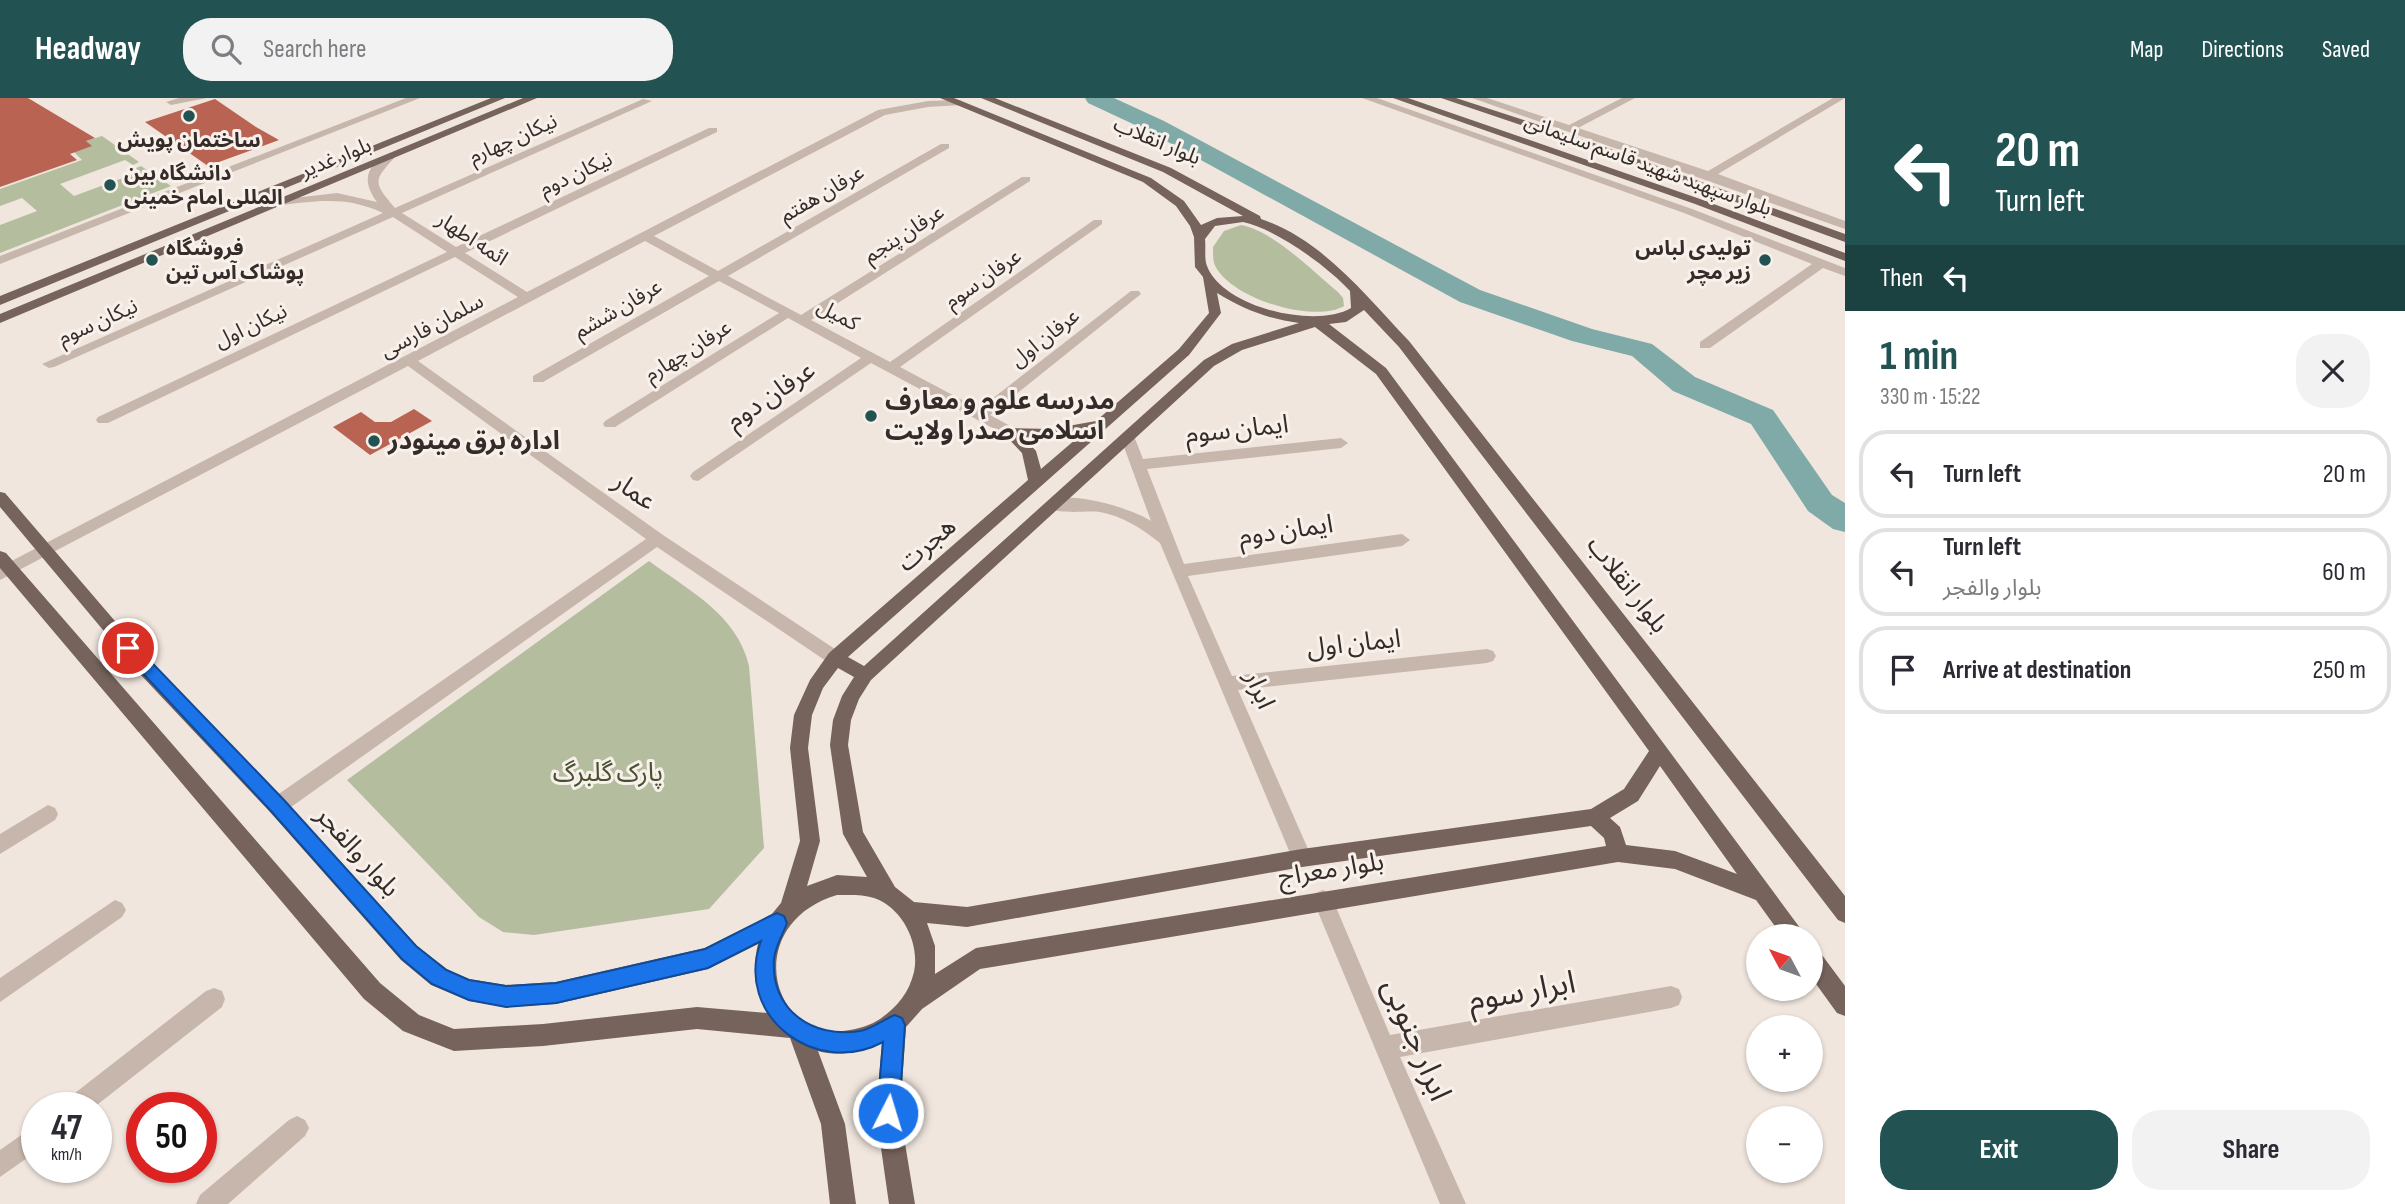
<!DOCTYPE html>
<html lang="en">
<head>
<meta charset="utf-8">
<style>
	:root { --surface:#fff; --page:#f2f2f3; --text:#2b2b33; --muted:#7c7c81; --line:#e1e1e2; --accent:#235252 }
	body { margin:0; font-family:"Sofia Sans Condensed","Noto Sans Arabic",sans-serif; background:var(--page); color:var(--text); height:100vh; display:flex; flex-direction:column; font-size:26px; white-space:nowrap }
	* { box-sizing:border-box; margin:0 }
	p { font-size:23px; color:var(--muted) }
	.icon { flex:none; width:38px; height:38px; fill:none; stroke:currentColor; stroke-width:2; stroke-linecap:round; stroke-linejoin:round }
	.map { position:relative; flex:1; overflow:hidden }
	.drawer { display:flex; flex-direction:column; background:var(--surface); width:560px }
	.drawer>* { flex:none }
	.banner { background:#235252; color:#fff; overflow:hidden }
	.needle { width:46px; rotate:311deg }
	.tools { position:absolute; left:1746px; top:826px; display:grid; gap:14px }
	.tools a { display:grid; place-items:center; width:77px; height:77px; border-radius:50%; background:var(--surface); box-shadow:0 2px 5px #0004; font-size:35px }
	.speed { position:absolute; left:21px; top:994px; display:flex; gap:14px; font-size:35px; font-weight:700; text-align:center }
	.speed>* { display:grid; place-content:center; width:91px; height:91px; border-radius:50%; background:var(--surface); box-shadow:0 2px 5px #0004; line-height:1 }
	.speed small { font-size:18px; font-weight:400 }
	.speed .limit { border:10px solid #d22; background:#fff; color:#111 }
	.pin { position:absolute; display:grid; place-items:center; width:60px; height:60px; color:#fff; margin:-30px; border:4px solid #fff; border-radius:50%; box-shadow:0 2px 7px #0007 }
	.me { position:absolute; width:77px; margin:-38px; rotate:5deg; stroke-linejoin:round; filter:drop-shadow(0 0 5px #0008) }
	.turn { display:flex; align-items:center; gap:24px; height:147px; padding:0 35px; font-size:32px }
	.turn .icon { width:91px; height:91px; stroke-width:2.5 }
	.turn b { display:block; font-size:49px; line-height:60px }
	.then { display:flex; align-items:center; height:66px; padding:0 35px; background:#0003; gap:14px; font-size:26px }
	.round { display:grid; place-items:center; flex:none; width:74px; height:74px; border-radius:28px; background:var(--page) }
	.overview { display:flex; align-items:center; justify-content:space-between; height:119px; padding:0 35px }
	h1 { font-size:42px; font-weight:700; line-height:52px; color:var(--accent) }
	.cta { display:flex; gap:14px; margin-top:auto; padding:14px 35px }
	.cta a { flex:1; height:80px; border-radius:28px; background:var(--accent); color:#fff; font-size:28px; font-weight:700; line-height:80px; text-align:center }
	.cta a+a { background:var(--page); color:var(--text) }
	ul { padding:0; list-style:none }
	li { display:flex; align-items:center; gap:21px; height:88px; margin:0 14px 10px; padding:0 21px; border:4px solid var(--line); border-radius:28px }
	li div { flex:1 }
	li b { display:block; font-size:26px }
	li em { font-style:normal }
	header { display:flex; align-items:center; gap:42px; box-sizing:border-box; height:98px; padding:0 35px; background:var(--accent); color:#fff }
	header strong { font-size:33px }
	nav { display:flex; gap:38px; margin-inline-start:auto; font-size:24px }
	.search { width:490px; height:63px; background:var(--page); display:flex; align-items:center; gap:18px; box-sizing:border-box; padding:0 24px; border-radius:28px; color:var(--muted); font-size:26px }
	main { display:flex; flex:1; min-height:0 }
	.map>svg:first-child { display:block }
	.green { fill:#b5bd9f }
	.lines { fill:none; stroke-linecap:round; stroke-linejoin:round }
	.river { fill:#80aaa8; fill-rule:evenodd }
	.building { fill:#b96453 }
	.minor { fill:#c7b6ab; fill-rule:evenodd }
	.major { fill:#75635c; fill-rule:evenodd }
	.route { fill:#1a73e8; stroke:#114b97; stroke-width:2 }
	.poi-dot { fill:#235252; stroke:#f8f0ea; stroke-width:2.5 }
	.labels { text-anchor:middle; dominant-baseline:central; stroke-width:6; stroke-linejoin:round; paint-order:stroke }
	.far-street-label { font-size:21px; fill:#352c29; stroke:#f8f0ea }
	.far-poi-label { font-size:21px; font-weight:bold; fill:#352c29; stroke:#f8f0ea; text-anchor:start }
	.street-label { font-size:26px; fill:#352c29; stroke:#f8f0ea }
	.poi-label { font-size:26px; font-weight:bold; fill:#352c29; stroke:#f8f0ea; text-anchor:start }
	.park-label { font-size:26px; fill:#475130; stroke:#f8f0ea }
	.near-street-label { font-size:32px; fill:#352c29; stroke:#f8f0ea }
</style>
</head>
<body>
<header>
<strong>Headway</strong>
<div class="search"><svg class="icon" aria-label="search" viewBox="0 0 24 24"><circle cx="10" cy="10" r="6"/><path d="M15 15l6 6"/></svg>Search here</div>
<nav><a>Map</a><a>Directions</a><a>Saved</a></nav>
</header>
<main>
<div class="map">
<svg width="1845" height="1106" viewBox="0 0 1845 1106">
	<rect width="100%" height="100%" fill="#f0e6de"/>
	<path class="green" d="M102,38L139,64L133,67L125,62L60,86L74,98L139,74L136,70L141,68L171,88L0,155V127L37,113L22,100L0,108V91L82,62L74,54L91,48L86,43Z
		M1241,127C1274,133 1312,173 1338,194L1343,200L1344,208C1314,226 1227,200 1214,165C1213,161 1213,154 1213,149L1224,133Z
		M649,463C689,493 737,516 749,568L764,750L709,811L534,837L503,834L479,819L347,682Z"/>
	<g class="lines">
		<path class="river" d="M1085,0H1114L1164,23L1480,192L1592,231L1652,246L1695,279L1773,312L1832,397L1845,405V434L1833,431L1808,413L1751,326L1673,293L1632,258L1572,243L1460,204L1148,33L1088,5Z"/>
	</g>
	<path class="building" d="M0,0H28L95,40L86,43L92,48L70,56L77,62L0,89Z
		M215,1L256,29L279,42L208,68L145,24Z
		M414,311L432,323L370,357L333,329L361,314L375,324H391Z"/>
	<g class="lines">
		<path class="minor" d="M179,0H207L171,7L166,4Z
			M406,0H420L0,166V158Z
			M1362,0H1377L1692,111L1845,170V178L1823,170L1710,250H1700V244L1812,166L1684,115Z
			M1472,0H1487L1569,27L1622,0H1635L1578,30L1708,73L1833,0H1845L1718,76L1845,123V131Z
			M643,1L652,3L402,115L456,149L709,30H717V34L465,155L527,194L878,12L928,3L958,2L962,3V7L928,9L885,17L654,138L718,173L941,46H949V50L728,178L801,217L1022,79H1030V83L811,222L890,264L1094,122H1102V126L900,269L979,311L1131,193H1139L1141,196L990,317L1014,330L1016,333L1014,336H1004L871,265L698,383L693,382L690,378L693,374L861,260L788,220L615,329H605L603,326L605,323L779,215L719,183L543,284H533V278L709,178L645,143L418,263L663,437L841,555L844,560L841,565H829L657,449L284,714L277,717L270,714L267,708L270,702L646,441L408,268L0,482V469L518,199L455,159L108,325H98L96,322L98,319L447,154L393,119L54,269L49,270L42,266L383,115C346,98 320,103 281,107L275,104L277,102L337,95L377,104C361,83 366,66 390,56L395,59C373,83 373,84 395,110Z
			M1127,333L1134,338L1143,361L1341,340L1348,345L1341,350L1147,371L1184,466L1402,436L1410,442L1402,448L1188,478L1232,578L1487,551L1493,553L1496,558L1493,563L1487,565L1238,592L1312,760L1309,767L1302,769L1295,767L1160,445C1142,431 1123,418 1100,414C1086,412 1055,418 1046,407C1062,388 1133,411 1151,423L1120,338Z
			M48,707L55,710L58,716L55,722L0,756V736Z
			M1323,792L1330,795L1390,937L1671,888L1679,891L1682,899L1679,907L1671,910L1400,959L1466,1106H1440L1313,802L1316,795Z
			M115,802L122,805L126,812L122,819L0,904V880Z
			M214,890L222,893L225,901L222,909L93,1010H62L66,1002L206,893Z
			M297,1018L305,1022L309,1030L305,1038L228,1106H196L200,1097L289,1022Z
			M37,1026V1053L0,1079V1052Z"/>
		<path class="major" d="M491,0H505L0,207V198Z
			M523,0H537L0,225V216Z
			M940,0H954L1151,80L1184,103L1201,127L1217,120L1243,118L1163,74L981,0H995L1171,70L1260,118L1261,121C1323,142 1366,198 1409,243L1845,798V825L1838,822L1399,249L1364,212L1346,224L1329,226L1386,270L1806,838H1782L1756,802L1675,771L1618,764L980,871L922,911L906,929L900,1015L915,1106H889L876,1015L882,944C862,954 840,959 818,953L845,1026L856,1106H830L821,1026L790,940L697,931L543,948L454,953L403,933L364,901L0,470V453L6,455L380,885L419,917L454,931L543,926L697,909L768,915C755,893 752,871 758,846L708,871L556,906L506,909L469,903L431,887L401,862L270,714L139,575L0,409V394L5,395L151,565L284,702L417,848L447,871L469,881L506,887L556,884L705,850L771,817L781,805L800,743L790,650L794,617L810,582L829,555L1028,382L1022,355L1004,336L1002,333L1004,330L1051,331L1096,323L1179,251L1209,215L1203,179L1195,169L1194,139L1190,128L1176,108L1143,84ZM1243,124C1276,131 1327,168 1350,193L1351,210C1316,231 1223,210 1207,168C1204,161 1206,149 1205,141L1215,128ZM1217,195C1243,211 1268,221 1299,225L1232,246L1204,262L864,568L848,559L1189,257L1221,215ZM1315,229L1376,276L1649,653L1624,691L1591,711L1302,751L967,809L914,804L895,789L863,734L848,647L851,622L859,601L871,582L1214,268L1242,252ZM1083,335L1041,371L1036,353L1023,339L1051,341ZM838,570L854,579L842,598L833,622L830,647L843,736L867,779L837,777L807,788L820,743L808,650L812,617L823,590ZM1660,668L1737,776L1675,753L1626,747L1620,729L1610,720L1638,703ZM1591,728L1604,740L1606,748L976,850L935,876V848L927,825L967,829L1302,769ZM837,797C849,797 862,796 874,800C903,810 920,846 914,874C909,895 897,909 880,921C871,927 861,930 850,932C770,947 740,826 837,797Z
			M1393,0H1408L1703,102L1845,155V163L1695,106Z
			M1441,0H1456L1591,44L1845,136V144L1583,48Z
			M1811,850L1819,853L1845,888V918L1837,915L1811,879Z"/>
	</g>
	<path class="route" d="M128,544L134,546L284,702L416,848L446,872L469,882L506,888L556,885L705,851L770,818L777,815L784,818L787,825C783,836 775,849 774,861C770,912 813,941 860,933C872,931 884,921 895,917L902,920L905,927L899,1015L895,1022L888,1026L880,1022L877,1015L883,944C816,980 733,918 761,843L708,870L556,905L506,909L469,902L432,886L402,861L271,713L123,554L121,550Z"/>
	<g class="poi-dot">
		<circle cx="189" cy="18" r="7"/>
		<circle cx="110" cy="87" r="7"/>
		<circle cx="152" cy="162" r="7"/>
		<circle cx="1765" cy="162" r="7"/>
		<circle cx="871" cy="318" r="7"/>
		<circle cx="374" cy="343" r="7"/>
	</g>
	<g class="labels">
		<g class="far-street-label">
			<text transform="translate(513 41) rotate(-24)">نیکان چهارم</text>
			<text transform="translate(1157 43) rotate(23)">بلوار انقلاب</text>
			<text transform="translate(336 60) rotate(-22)">بلوار غدیر</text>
			<text transform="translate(1648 67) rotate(20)">بلوار سپهبد شهید قاسم سلیمانی</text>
			<text transform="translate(576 76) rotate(-25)">نیکان دوم</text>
			<text transform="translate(822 96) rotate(-30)">عرفان هفتم</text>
			<text transform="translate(904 136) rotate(-32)">عرفان پنجم</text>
			<text transform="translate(472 141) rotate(33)">ائمه اطهار</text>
			<text transform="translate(983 181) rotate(-35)">عرفان سوم</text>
			<text transform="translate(618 211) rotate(-30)">عرفان ششم</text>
			<text transform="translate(838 217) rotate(28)">کمیل</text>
			<text transform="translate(98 224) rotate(-24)">نیکان سوم</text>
			<text transform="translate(251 228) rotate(-25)">نیکان اول</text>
			<text transform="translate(432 228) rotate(-28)">سلمان فارسی</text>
			<text transform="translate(1045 240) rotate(-38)">عرفان اول</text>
			<text transform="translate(688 253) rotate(-32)">عرفان چهارم</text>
		</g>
		<g class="far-poi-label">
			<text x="189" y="42" text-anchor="middle">ساختمان پویش</text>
			<text x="124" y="75">دانشگاه بین<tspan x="124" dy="24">المللی امام خمینی</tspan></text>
			<text x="166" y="150">فروشگاه<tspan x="166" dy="24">پوشاک آس تین</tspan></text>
			<text x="1751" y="150" text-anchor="end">تولیدی لباس<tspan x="1751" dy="24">زیر مچر</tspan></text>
		</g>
		<g class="street-label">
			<text transform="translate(771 298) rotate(-34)">عرفان دوم</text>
			<text transform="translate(1237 332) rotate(-6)">ایمان سوم</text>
			<text transform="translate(634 394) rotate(35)">عمار</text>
			<text transform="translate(1286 433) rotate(-8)">ایمان دوم</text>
			<text transform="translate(927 447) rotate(-41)">هجرت</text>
			<text transform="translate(1627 487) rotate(52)">بلوار انقلاب</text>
			<text transform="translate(1354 546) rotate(-6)">ایمان اول</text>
			<text transform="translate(1259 592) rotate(67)">ابرار</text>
			<text transform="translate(357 754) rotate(48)">بلوار والفجر</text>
			<text transform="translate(1331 772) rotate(-9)">بلوار معراج</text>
		</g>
		<g class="poi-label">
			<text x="885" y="303">مدرسه علوم و معارف<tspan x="885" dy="30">اسلامی صدرا ولایت</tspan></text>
			<text x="388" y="343">اداره برق مینودر</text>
		</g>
		<g class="park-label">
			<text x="608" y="675">پارک گلبرگ</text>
		</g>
		<g class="near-street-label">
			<text transform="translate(1522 894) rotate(-10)">ابرار سوم</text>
			<text transform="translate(1416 942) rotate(67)">ابرار جنوبی</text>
		</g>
	</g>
</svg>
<div class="tools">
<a><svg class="needle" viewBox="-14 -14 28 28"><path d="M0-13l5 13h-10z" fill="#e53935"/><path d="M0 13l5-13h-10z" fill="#7c7c81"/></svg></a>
<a>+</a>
<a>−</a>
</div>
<div class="speed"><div>47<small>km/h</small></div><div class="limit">50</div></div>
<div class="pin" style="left:128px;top:550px;background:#d93025"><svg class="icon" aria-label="arrive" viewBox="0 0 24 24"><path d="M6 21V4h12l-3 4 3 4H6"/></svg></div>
<svg class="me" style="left:888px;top:1015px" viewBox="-20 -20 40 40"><circle r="17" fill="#1a73e8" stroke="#fff" stroke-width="3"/><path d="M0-11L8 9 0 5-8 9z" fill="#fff"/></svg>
</div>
<section class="drawer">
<div class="banner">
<div class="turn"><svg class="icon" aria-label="left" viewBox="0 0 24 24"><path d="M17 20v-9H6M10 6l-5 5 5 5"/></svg><div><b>20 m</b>Turn left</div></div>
<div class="then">Then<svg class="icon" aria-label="left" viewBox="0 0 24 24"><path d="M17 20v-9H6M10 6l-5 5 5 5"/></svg></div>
</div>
<div class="overview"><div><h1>1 min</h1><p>330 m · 15:22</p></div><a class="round"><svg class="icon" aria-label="close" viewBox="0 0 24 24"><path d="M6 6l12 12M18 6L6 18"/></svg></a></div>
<ul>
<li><svg class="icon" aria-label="left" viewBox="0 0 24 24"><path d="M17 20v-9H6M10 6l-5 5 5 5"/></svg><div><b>Turn left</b></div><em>20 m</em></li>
<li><svg class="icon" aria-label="left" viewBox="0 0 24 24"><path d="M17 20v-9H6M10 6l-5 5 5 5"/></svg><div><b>Turn left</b><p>بلوار والفجر</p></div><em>60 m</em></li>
<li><svg class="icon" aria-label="arrive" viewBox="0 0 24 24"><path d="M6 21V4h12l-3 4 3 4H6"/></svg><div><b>Arrive at destination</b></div><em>250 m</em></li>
</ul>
<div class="cta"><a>Exit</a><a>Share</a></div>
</section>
</main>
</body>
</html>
